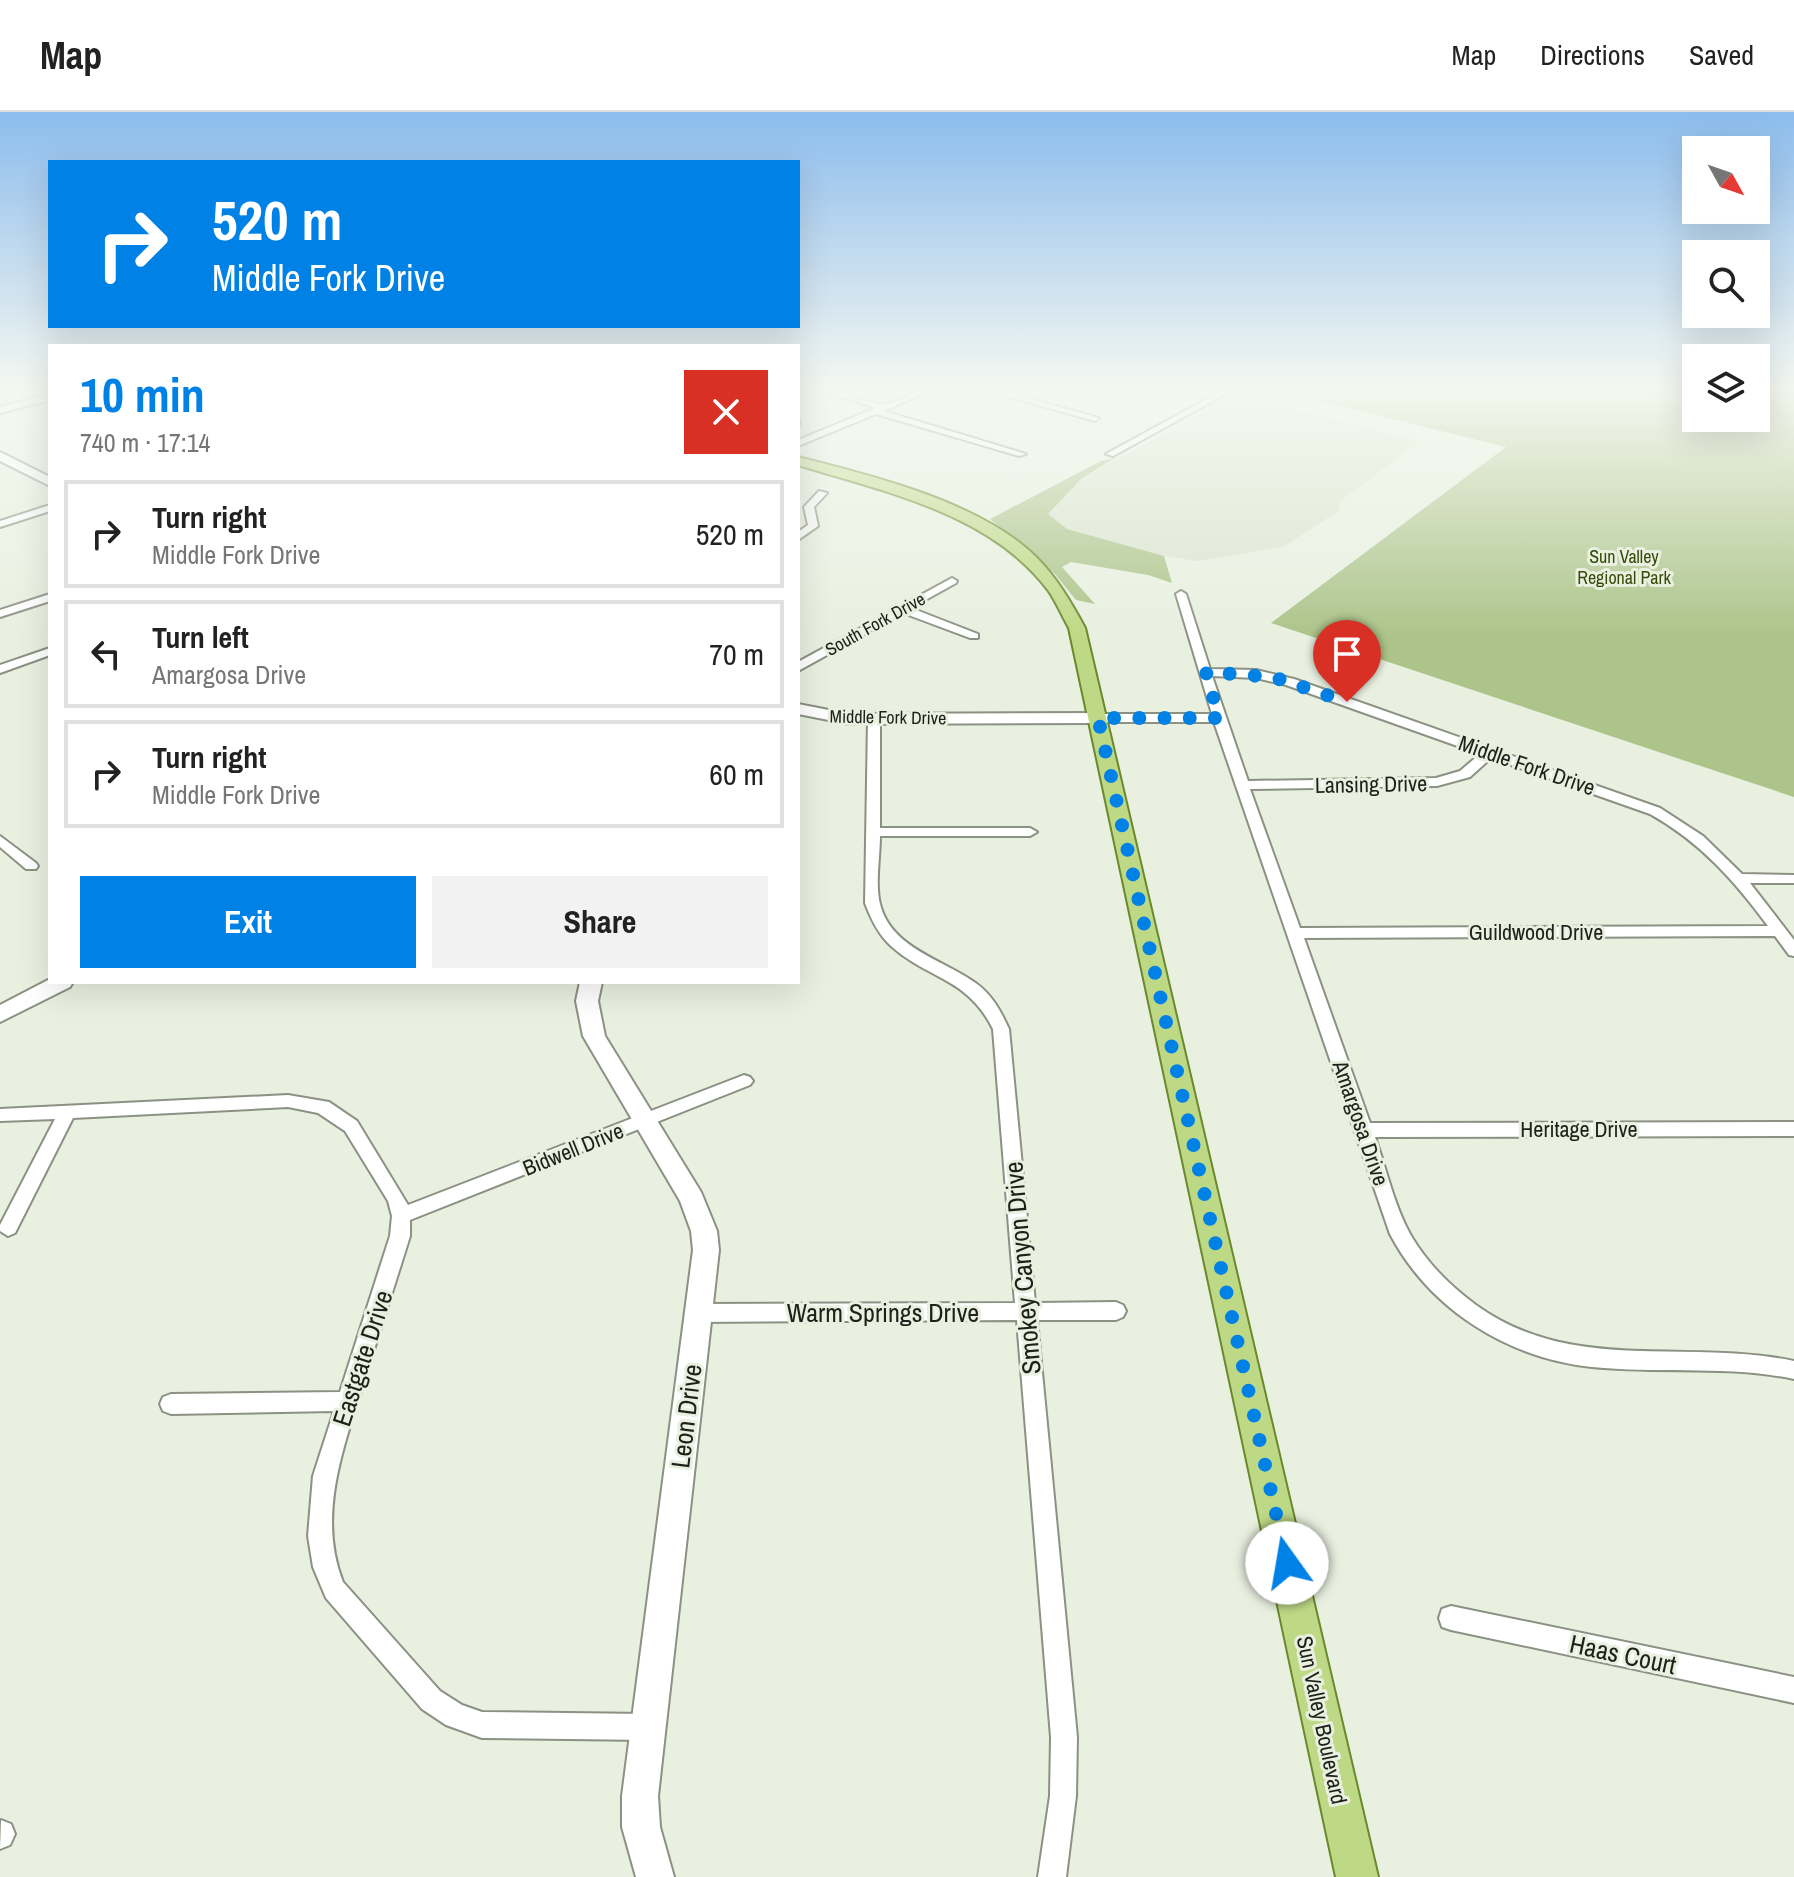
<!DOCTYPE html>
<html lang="en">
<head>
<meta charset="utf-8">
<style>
	:root { --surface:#fff; --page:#f2f2f2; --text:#222; --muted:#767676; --line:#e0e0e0; --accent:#0081e6 }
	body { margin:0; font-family:"Archivo Narrow",sans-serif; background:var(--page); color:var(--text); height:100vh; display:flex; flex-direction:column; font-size:30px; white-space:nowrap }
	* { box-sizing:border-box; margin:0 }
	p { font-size:26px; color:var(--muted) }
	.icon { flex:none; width:44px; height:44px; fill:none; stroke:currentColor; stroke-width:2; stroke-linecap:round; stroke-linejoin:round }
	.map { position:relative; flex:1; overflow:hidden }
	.details { position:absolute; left:48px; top:232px; width:752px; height:640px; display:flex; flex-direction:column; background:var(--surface); border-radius:0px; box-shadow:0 8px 32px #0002 }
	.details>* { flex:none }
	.banner { position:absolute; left:48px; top:48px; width:752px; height:168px; border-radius:0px; box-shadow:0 8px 32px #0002; background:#0081e6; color:#fff; overflow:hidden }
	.needle { width:52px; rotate:130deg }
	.controls { position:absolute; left:1682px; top:24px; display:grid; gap:16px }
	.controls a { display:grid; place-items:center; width:88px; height:88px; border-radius:0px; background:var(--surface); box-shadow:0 8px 32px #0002; font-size:40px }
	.pin { position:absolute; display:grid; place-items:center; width:68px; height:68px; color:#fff; margin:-82px -34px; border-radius:50% 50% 50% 0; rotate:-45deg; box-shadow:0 0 8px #0007 }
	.pin .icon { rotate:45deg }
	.me { position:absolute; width:88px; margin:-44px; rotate:347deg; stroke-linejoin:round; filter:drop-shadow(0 0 6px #0008) }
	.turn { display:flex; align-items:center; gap:28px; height:168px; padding:0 32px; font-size:36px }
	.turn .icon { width:104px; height:104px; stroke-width:2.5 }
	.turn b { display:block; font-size:56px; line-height:68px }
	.round { display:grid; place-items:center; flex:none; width:84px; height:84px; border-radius:0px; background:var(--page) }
	.overview { display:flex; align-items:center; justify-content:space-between; height:136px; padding:0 32px }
	h1 { font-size:48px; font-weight:700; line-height:60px; color:var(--accent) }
	.primary-button { display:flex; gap:16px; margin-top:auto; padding:16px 32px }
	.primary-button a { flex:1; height:92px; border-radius:0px; background:var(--accent); color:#fff; font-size:32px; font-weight:700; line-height:92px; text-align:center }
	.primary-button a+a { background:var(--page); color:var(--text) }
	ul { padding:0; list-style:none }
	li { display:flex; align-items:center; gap:24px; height:108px; margin:0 16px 12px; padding:0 16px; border:4px solid var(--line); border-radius:0px }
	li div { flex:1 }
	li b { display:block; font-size:30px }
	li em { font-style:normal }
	header { display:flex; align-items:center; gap:48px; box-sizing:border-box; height:112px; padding:0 40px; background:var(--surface); border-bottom:2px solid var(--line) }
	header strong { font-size:38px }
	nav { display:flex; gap:44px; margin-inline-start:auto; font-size:28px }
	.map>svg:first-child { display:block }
	.built { fill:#dbe4ce }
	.green { fill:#acc48a }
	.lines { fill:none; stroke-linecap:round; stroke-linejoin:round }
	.street-casing { stroke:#8b9183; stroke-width:4 }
	.secondary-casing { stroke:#8b9183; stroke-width:4 }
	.primary-casing { stroke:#6a882c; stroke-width:4 }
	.street { fill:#fff; fill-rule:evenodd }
	.secondary { fill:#fff; fill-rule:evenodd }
	.primary { fill:#bed986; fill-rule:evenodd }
	.shaded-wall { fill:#7d9556 }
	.route { stroke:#0081e6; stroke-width:14; stroke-dasharray:0 25.2 }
	.labels { text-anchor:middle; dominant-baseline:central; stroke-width:6; stroke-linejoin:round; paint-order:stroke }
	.far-park-label { font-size:18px; fill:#374b09; stroke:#e9f0e0 }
	.far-street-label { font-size:18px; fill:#1e201a; stroke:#e9f0e0 }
	.street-label { font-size:22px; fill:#1e201a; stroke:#e9f0e0 }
	.near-street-label { font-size:26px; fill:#1e201a; stroke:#e9f0e0 }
</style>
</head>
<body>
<header>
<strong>Map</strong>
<nav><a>Map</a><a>Directions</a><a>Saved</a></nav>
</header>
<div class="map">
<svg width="1794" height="1765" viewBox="0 0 1794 1765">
	<rect width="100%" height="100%" fill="#e9f0e0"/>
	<path class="built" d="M1236,283L1420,329L1339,390L1340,398L1283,435L1197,449L1153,442L1067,417L1048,402L1082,366Z"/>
	<path class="green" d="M1270,277H1696V306H1756V277H1794V685L1271,511L1506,335Z
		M1115,346L1082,366L1048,402L1067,417L1164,444L1172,471L1148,463L1071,450L1062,455L1095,492L1076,488L1054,461L990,407L1101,349Z"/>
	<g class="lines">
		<defs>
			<path id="street" d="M817,277C838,277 870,294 885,292C902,290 915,277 933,277L884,299L1026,342L1019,344L876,302L798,334V328L876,296Z
				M981,277H995L1099,306L1095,309Z
				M1225,277H1235L1113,344L1106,342Z
				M819,379L827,381L814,395L818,414L798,428V420L808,413L804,395Z
				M50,393V399L0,415V409Z
				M952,466L957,469L956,471L911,496L978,522V526H970L903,501L798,559V550Z
				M1181,479L1186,482L1210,557L1256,558L1294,567L1660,696L1703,724L1742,762L1794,763V771H1750L1794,828V844L1789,843L1775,824L1304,826L1370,1011L1794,1010V1024L1375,1025C1386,1056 1394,1093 1410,1122C1426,1150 1450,1174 1476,1193C1573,1263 1684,1226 1794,1249V1267C1727,1253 1660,1262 1592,1255C1508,1246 1430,1198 1390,1122L1214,610H1098L1092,606L1098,602H1212L1176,482ZM1212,564L1256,566L1286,573L1480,642L1460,659L1436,666L1248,669ZM1491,646L1650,702C1700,730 1734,768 1768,814L1300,816L1250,677L1437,674L1470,665Z
				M50,482V489L0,505V498Z
				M50,536V543L0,561V553Z
				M874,603L880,607V716H1030L1037,720L1030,724H880C880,745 875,772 880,792C891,837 945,848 977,872C993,884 1001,900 1009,917L1035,1191L1116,1190L1123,1193L1126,1199L1123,1205L1116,1208H1037L1077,1625L1076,1684L1066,1765H1038L1050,1684L1051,1625L1017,1208L699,1210L692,1207L689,1201L692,1195L699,1192L1015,1191L993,917C967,865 929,868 891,834C878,822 871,807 865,791L868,607Z
				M0,724L36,751L38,754L36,757H26L0,735Z
				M744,963L750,965L753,969L750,973L410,1108V1124C396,1169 381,1215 367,1260C347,1327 315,1400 343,1470L440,1579L462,1593L482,1600L647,1602L656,1606L660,1615L656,1624L647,1628L482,1626L446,1613L422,1597L326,1486L313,1455L308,1424L313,1364L334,1299L171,1302L163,1299L160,1292L163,1285L171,1282L340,1280L390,1124L392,1104L388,1089L345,1019L318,1001L288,995L73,1006L15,1121L8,1124L0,1119V1113L55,1007L0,1009V997L288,983L329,990L357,1009L408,1093Z
				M1451,1494L1794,1565V1591L1451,1518L1442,1515L1439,1506L1442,1497Z
				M1,1708L11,1712L15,1722L10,1733L0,1737Z"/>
			<path id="secondary" d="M50,282V288L0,301V295Z
				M0,340L50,365V374L0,349Z
				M798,592L849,602L1098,601L1106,606L1098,611L849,612L798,602Z
				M50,867V870H73L70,875L0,910V893Z
				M580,870H602L598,889L605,924L701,1080L717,1119L719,1138L658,1684L660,1715L674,1765H636L622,1715V1684L693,1138L691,1119L680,1089L583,924L576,889Z"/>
			<path id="primary" d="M798,345C873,364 980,390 1036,445C1057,466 1071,490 1085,516L1378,1765H1336L1069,516C1062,504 1056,489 1048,478C990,401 885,380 798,353Z"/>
		</defs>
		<use href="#street" class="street-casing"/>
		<use href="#secondary" class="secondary-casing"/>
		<use href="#primary" class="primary-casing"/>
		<use href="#street" class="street"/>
		<use href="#secondary" class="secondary"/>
		<use href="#primary" class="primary"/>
	</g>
	<path class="shaded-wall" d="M801,305L802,315L798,316V306Z"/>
	<linearGradient id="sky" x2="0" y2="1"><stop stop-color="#8cbced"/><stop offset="0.53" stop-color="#f5f8f1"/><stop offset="1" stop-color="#f5f8f1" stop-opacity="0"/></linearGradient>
	<rect width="1794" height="524" fill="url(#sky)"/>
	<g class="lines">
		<path class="route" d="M1287,1451L1098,606H1219L1206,560L1273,565L1347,590"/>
	</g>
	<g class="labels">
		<g class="far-park-label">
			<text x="1624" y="444">Sun Valley<tspan x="1624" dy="21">Regional Park</tspan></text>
		</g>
		<g class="far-street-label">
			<text transform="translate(875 512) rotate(-29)">South Fork Drive</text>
			<text transform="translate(888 605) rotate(1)">Middle Fork Drive</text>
		</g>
		<g class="street-label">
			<text transform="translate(1527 653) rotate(19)">Middle Fork Drive</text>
			<text transform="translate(1371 672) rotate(-1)">Lansing Drive</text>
			<text x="1536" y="820">Guildwood Drive</text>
			<text transform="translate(1361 1011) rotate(71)">Amargosa Drive</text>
			<text x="1579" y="1017">Heritage Drive</text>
			<text transform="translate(573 1037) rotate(-22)">Bidwell Drive</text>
			<text transform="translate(1322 1608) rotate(78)">Sun Valley Boulevard</text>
		</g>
		<g class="near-street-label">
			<text transform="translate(1022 1156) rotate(-95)">Smokey Canyon Drive</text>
			<text x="883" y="1200">Warm Springs Drive</text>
			<text transform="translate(362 1246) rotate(-72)">Eastgate Drive</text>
			<text transform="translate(686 1304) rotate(-83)">Leon Drive</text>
			<text transform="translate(1623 1542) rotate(12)">Haas Court</text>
		</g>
	</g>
</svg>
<div class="controls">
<a><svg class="needle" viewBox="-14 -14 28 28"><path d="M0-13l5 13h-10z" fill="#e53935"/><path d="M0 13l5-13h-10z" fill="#767676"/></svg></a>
<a><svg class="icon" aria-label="search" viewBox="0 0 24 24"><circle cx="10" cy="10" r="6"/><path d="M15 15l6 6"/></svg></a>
<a><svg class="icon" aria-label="layers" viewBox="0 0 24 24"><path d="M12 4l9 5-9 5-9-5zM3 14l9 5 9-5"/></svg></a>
</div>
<div class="pin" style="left:1347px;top:590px;background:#d93025"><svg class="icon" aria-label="arrive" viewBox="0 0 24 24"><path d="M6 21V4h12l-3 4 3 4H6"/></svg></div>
<svg class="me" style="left:1287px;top:1451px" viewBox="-20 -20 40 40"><circle r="19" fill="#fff"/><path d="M0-13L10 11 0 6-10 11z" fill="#0081e6"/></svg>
<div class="banner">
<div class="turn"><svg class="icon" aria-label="right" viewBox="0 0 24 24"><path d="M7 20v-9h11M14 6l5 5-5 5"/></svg><div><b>520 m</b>Middle Fork Drive</div></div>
</div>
<section class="details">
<div class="overview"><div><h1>10 min</h1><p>740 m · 17:14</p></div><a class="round" style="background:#d93025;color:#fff"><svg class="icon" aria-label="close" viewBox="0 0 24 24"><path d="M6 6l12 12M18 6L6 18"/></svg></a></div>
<ul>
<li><svg class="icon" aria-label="right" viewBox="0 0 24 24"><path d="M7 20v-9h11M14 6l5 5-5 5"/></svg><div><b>Turn right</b><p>Middle Fork Drive</p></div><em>520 m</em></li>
<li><svg class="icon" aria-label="left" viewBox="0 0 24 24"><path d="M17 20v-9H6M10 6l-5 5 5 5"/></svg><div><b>Turn left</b><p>Amargosa Drive</p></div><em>70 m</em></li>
<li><svg class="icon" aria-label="right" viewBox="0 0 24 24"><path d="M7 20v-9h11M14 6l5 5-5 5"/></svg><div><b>Turn right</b><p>Middle Fork Drive</p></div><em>60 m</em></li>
</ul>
<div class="primary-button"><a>Exit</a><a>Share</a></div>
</section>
</div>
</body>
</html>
